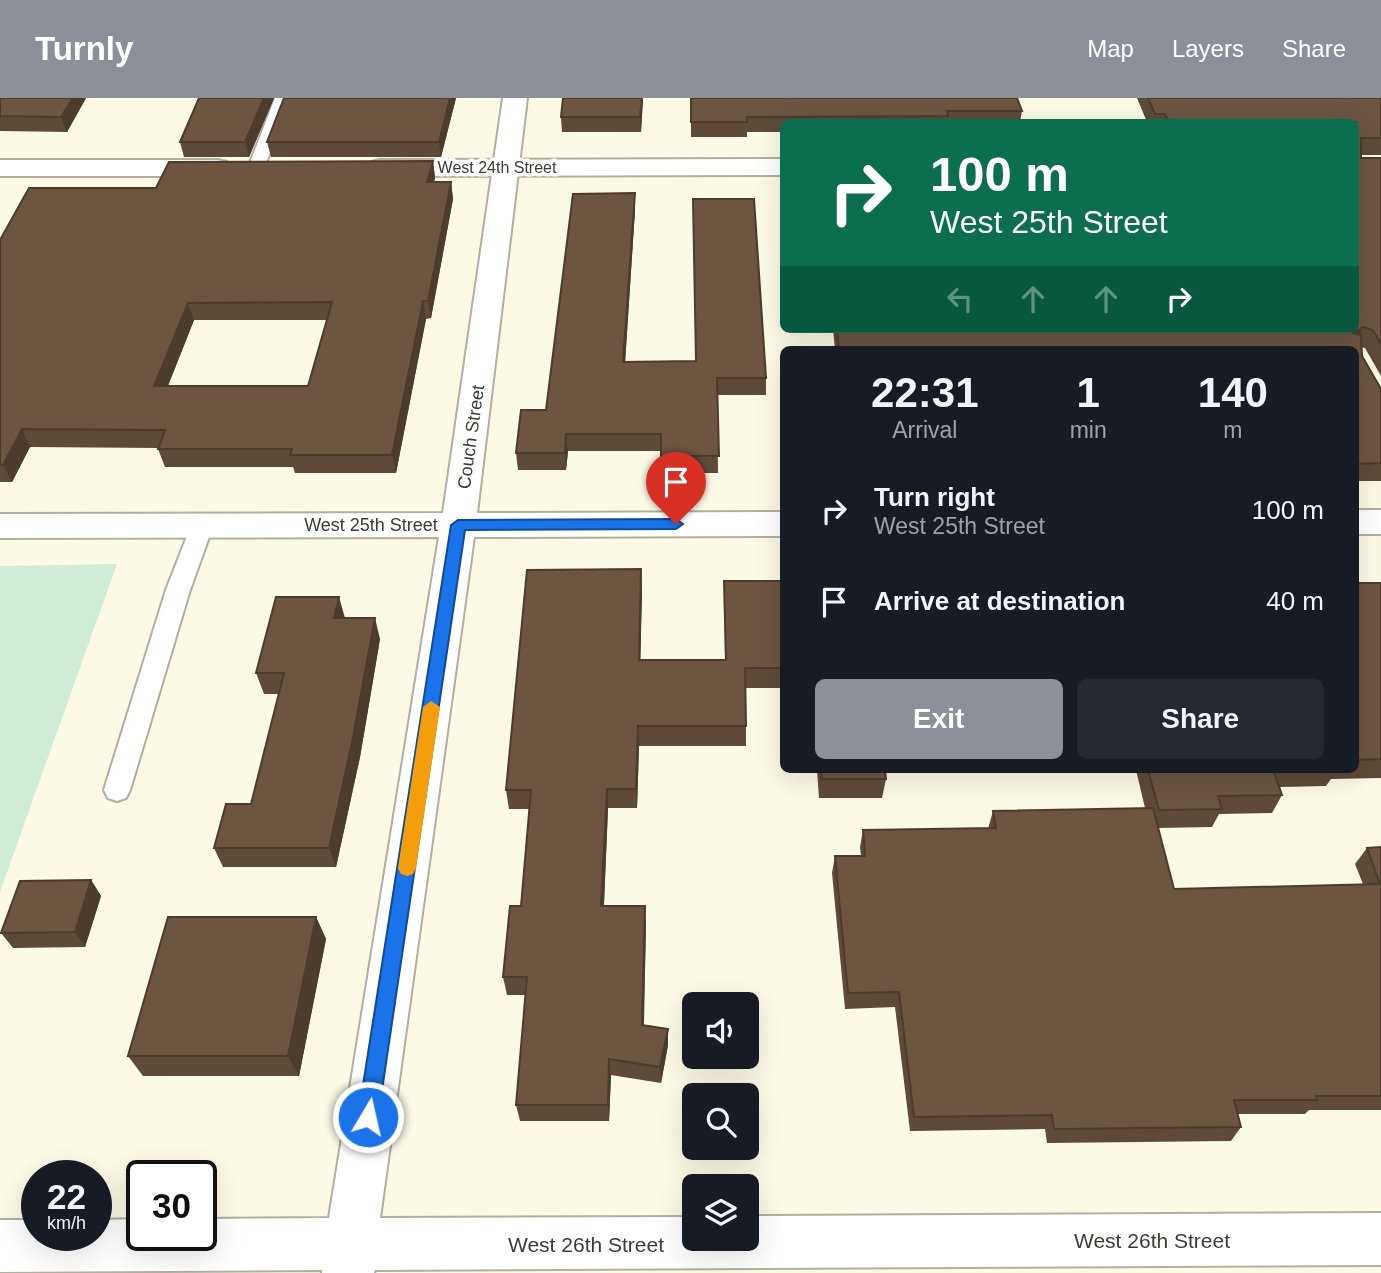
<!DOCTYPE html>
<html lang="en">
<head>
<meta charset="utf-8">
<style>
	:root { --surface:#171b24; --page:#242831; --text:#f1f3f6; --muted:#9ea1a6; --accent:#8c9099 }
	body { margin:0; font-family:Helvetica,sans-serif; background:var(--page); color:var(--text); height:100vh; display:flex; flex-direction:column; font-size:26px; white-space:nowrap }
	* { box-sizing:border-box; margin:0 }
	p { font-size:23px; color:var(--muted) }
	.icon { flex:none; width:38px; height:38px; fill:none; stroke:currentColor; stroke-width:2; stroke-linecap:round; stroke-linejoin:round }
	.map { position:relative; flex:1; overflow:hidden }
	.drawer { position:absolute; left:780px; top:248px; width:579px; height:427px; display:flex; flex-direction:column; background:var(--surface); border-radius:10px; box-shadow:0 7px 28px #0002 }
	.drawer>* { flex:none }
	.guide { position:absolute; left:780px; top:21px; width:579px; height:214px; border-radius:10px; box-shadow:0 7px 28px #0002; background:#0b6e4f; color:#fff; overflow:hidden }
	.fabs { position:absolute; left:682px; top:894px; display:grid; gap:14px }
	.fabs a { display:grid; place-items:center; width:77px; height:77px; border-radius:10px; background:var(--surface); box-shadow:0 7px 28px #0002; font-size:35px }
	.speed { position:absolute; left:21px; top:1062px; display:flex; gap:14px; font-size:35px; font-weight:700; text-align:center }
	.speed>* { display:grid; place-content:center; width:91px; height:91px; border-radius:50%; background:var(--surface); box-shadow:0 7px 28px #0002; line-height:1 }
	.speed small { font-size:18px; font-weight:400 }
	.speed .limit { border:4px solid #111; border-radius:10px; background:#fff; color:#111 }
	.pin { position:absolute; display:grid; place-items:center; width:60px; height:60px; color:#fff; margin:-72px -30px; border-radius:50% 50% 50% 0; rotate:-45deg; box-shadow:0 0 7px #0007 }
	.pin .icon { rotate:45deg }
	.me { position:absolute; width:77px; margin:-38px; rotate:9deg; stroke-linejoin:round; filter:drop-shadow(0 0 5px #0008) }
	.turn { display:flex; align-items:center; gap:24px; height:147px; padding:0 35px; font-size:32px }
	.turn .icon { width:91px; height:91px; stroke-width:2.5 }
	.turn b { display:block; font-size:49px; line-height:60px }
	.lanes { display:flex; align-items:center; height:66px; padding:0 35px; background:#0003; justify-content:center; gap:35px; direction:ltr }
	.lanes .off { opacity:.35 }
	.eta { display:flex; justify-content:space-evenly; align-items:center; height:119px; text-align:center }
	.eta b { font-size:42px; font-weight:600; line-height:49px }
	.cta { display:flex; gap:14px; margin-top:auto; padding:14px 35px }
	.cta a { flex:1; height:80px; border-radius:10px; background:var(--accent); color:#fff; font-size:28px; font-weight:600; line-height:80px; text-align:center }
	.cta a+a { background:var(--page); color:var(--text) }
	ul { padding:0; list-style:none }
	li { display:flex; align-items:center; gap:21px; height:91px; padding:0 35px }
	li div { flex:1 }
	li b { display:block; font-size:26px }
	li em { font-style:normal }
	header { display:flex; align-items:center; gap:42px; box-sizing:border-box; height:98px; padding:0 35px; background:var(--accent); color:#fff }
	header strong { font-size:33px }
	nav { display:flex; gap:38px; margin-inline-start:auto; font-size:24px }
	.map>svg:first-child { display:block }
	.green { fill:#d1ecd6 }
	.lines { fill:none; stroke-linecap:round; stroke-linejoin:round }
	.service-casing { stroke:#b2af9e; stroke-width:4 }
	.minor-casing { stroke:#b2af9e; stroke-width:4 }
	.tertiary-casing { stroke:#b2af9e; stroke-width:4 }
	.service { fill:#fff; fill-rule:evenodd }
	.minor { fill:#fff; fill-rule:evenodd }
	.tertiary { fill:#fff; fill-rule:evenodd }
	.wall { fill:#5d4a39; fill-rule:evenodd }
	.shaded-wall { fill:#4c3c2e }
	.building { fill:#6c5642; stroke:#4c3c2e; stroke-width:2; fill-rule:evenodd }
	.route { fill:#1a73e8; stroke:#114b97; stroke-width:2 }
	.slow { fill:#f59e0b }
	.labels { text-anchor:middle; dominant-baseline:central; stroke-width:7; stroke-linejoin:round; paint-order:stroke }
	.far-street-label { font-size:16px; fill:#3c3b34; stroke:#fff }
	.street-label { font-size:18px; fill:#3c3b34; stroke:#fff }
	.near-street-label { font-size:21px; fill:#3c3b34; stroke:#fff }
</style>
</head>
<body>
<header>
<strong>Turnly</strong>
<nav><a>Map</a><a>Layers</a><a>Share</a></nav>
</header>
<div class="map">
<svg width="1381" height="1175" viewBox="0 0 1381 1175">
	<rect width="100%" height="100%" fill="#fcf9e7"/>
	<path class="green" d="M117,466L0,794V468Z"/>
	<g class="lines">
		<defs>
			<path id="service" d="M275,0H291L264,70L256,75L250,74L248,70Z
				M202,420L210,423L213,428L190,492L130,692L126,700L117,703L108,700L104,692L166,492L191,428L194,423Z"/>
			<path id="minor" d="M503,0H527L477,415L784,414V438L474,439L380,1120L695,1119V1141H747V1118L1381,1115V1167L375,1172L374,1175H322V1172L0,1174V1122H37V1138H96V1122L142,1121V1138H201V1121L329,1120L439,439L0,440V416L443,415Z
				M1356,412H1381V436H1356Z"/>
			<path id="tertiary" d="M784,61V77L380,78L371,76L367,70L371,64L380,62Z
				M0,62H218L227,64L231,70L227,76L218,78H0Z"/>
		</defs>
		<use href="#service" class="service-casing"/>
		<use href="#minor" class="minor-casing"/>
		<use href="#tertiary" class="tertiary-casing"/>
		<use href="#service" class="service"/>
		<use href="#minor" class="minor"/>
		<use href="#tertiary" class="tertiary"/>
	</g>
	<path class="wall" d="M0,0H86L67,34L0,33Z
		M199,0H274L249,59H184L180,44Z
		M456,0L441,59H271L267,44Z
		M643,0L641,34H562L561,19Z
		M691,0L1022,13L1020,24H784V34H747V39H691Z
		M1137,0H1381V57H1361V60H1381V278L1365,250L1361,249L1362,258L1381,291V383H1356V252H835L833,231H1356V24H1147Z
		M433,63L435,80L434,84H451L453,101L431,220L426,221L396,375H295L293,369H165L158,351L159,350L30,349L12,384H0V142L156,90ZM194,222H327L308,288H168Z
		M635,112L625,264L766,280V297H717L718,375H661V353H568L566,372H518L516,355L546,312Z
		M641,471L642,492L640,562H725L724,483L784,494V590H745L746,628V648H639L637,710H608L604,808L646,826L644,927L668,931V947L661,985L611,977L609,1023H520L516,1007L525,897H507L503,879L521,808L530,711H509L506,692Z
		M1356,485H1381V680L1331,681L1326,688L1280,689L1282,697L1272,715L1219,716L1212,729L1158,730L1174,791L1363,786L1355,766L1367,750L1381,749V1012H1309L1305,1016H1238L1241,1029L1231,1043L1047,1045L1045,1031L910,1033L895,909L845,911L832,775L835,758H861L860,749L863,732L988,731L993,713L1145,710L1136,672H1356Z
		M345,520L380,541L360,659L336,769H223L214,750L251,706L279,596H264L256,575Z
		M817,672H885L886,681L882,700H819Z
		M91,782L101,798L85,849L13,850L1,835Z
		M316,819L326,841L299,978H143L128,958Z"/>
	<path class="shaded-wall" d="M73,0H86L67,34L61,19Z
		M264,0H274L249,59L245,44Z
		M450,0H456L441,59L439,44Z
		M642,0H643L641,34L640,19Z
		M433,63L435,80L429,101L427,84Z
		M451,84L453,101L431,220L428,203Z
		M635,95V112L624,281L623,264Z
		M423,203L426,221L396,375L392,357Z
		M188,205L194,222L161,305L154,288Z
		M1363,229L1355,247L1353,235Z
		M22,331L30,349L12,384L3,367Z
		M566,336L568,353L566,372L565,355Z
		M641,471L642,492L640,582L639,562Z
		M339,499L345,520H334Z
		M375,520L380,541L360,659L336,769L329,750Z
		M638,628L639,648L637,710L636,691Z
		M607,691L608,710L603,826L601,808Z
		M91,782L101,798L85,849L75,834Z
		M645,808L646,826L643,943L642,927Z
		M316,819L326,841L299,978L288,958Z
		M668,931V947L661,985L660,969Z
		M609,961L611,977L609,1023L608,1007Z"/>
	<path class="building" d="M0,0H73L61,19L0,18Z
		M199,0H264L245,44H180Z
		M284,0H450L439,44H267Z
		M563,0H642L640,19H561Z
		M691,0H1017L1022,13H947L948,18L747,19V24H691Z
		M1148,0H1381V40H1361V60H1381V246L1373,232L1363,229L1353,235L1361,237L1362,258L1381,291V365L1356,366V252H839L837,231H1356V24H1169L1165,16H1155Z
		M433,63L427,84H451L428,203H423L392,357H290L292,351H158L165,332L22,331L3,367H0V142L29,90H156L169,64ZM332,204L308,288H154L188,205Z
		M635,95L623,264L696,263L693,101H754L766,280H717L719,358H661V336H566L565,355H516L521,312H546L573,96Z
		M641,471L639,562H726L724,483H781L782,494H784V570H745L746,628H638L636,691H607L601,808H645L642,927L668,931L660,969L609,961L608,1007H516L527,879H503L510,808H521L531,692H506L527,472Z
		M1356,485H1381V661L1356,662Z
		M276,499H339L334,520H375L353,639L329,750H214L226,706H251L284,575H256Z
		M821,672H885L886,681H822Z
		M1148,672H1273L1282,697L1218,698L1222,711L1159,712Z
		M1153,710L1174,791L1380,786L1367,750L1381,749V998H1316L1317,1002H1234L1241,1029L1054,1031L1052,1017L914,1019L899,894L848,895L835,758H865L863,732L996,730L993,713Z
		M91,782L75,834L1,835L20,783Z
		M168,819H316L288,958H128Z"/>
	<path class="route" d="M676,421L683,426L676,431L465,432L378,1019L376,1026L368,1029L361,1026L358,1019L451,427L458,422Z"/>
	<path class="slow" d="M431,603L440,609L416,770L413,776L407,778L401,776L398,770L423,609Z"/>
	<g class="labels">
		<g class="far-street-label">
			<text x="497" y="69">West 24th Street</text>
		</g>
		<g class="street-label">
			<text transform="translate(471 339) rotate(-82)">Couch Street</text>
			<text x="371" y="427">West 25th Street</text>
		</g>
		<g class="near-street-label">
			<text x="1152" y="1142">West 26th Street</text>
			<text x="586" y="1146">West 26th Street</text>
		</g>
	</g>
</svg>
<div class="fabs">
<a><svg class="icon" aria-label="sound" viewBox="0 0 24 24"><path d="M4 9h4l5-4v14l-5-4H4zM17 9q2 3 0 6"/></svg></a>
<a><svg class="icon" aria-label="search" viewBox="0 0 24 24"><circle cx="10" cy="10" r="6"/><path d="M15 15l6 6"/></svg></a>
<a><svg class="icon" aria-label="layers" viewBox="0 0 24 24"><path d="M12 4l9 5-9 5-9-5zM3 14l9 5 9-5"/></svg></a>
</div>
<div class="speed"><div>22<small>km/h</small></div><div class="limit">30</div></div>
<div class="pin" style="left:676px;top:426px;background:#d93025"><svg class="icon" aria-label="arrive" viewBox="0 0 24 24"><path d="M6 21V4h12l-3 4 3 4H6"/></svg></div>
<svg class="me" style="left:368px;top:1019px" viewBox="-20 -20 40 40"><circle r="17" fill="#1a73e8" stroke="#fff" stroke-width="3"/><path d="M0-11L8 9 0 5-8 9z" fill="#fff"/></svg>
<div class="guide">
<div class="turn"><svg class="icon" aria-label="right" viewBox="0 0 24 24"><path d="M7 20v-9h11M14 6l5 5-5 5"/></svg><div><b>100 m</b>West 25th Street</div></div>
<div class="lanes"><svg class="icon off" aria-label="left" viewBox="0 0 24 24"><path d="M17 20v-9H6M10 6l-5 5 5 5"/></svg><svg class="icon off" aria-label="ahead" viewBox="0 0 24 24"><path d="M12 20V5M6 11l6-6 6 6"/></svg><svg class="icon off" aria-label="ahead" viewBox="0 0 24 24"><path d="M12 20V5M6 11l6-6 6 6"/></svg><svg class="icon" aria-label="right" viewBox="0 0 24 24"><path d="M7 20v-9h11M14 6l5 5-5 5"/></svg></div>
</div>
<section class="drawer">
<div class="eta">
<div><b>22:31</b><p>Arrival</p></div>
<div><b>1</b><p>min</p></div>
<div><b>140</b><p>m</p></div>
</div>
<ul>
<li><svg class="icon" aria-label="right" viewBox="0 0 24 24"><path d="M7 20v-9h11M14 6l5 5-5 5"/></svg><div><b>Turn right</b><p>West 25th Street</p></div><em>100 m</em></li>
<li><svg class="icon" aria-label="arrive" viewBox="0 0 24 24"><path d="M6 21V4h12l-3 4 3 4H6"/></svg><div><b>Arrive at destination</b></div><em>40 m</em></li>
</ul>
<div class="cta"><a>Exit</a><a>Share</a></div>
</section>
</div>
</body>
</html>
